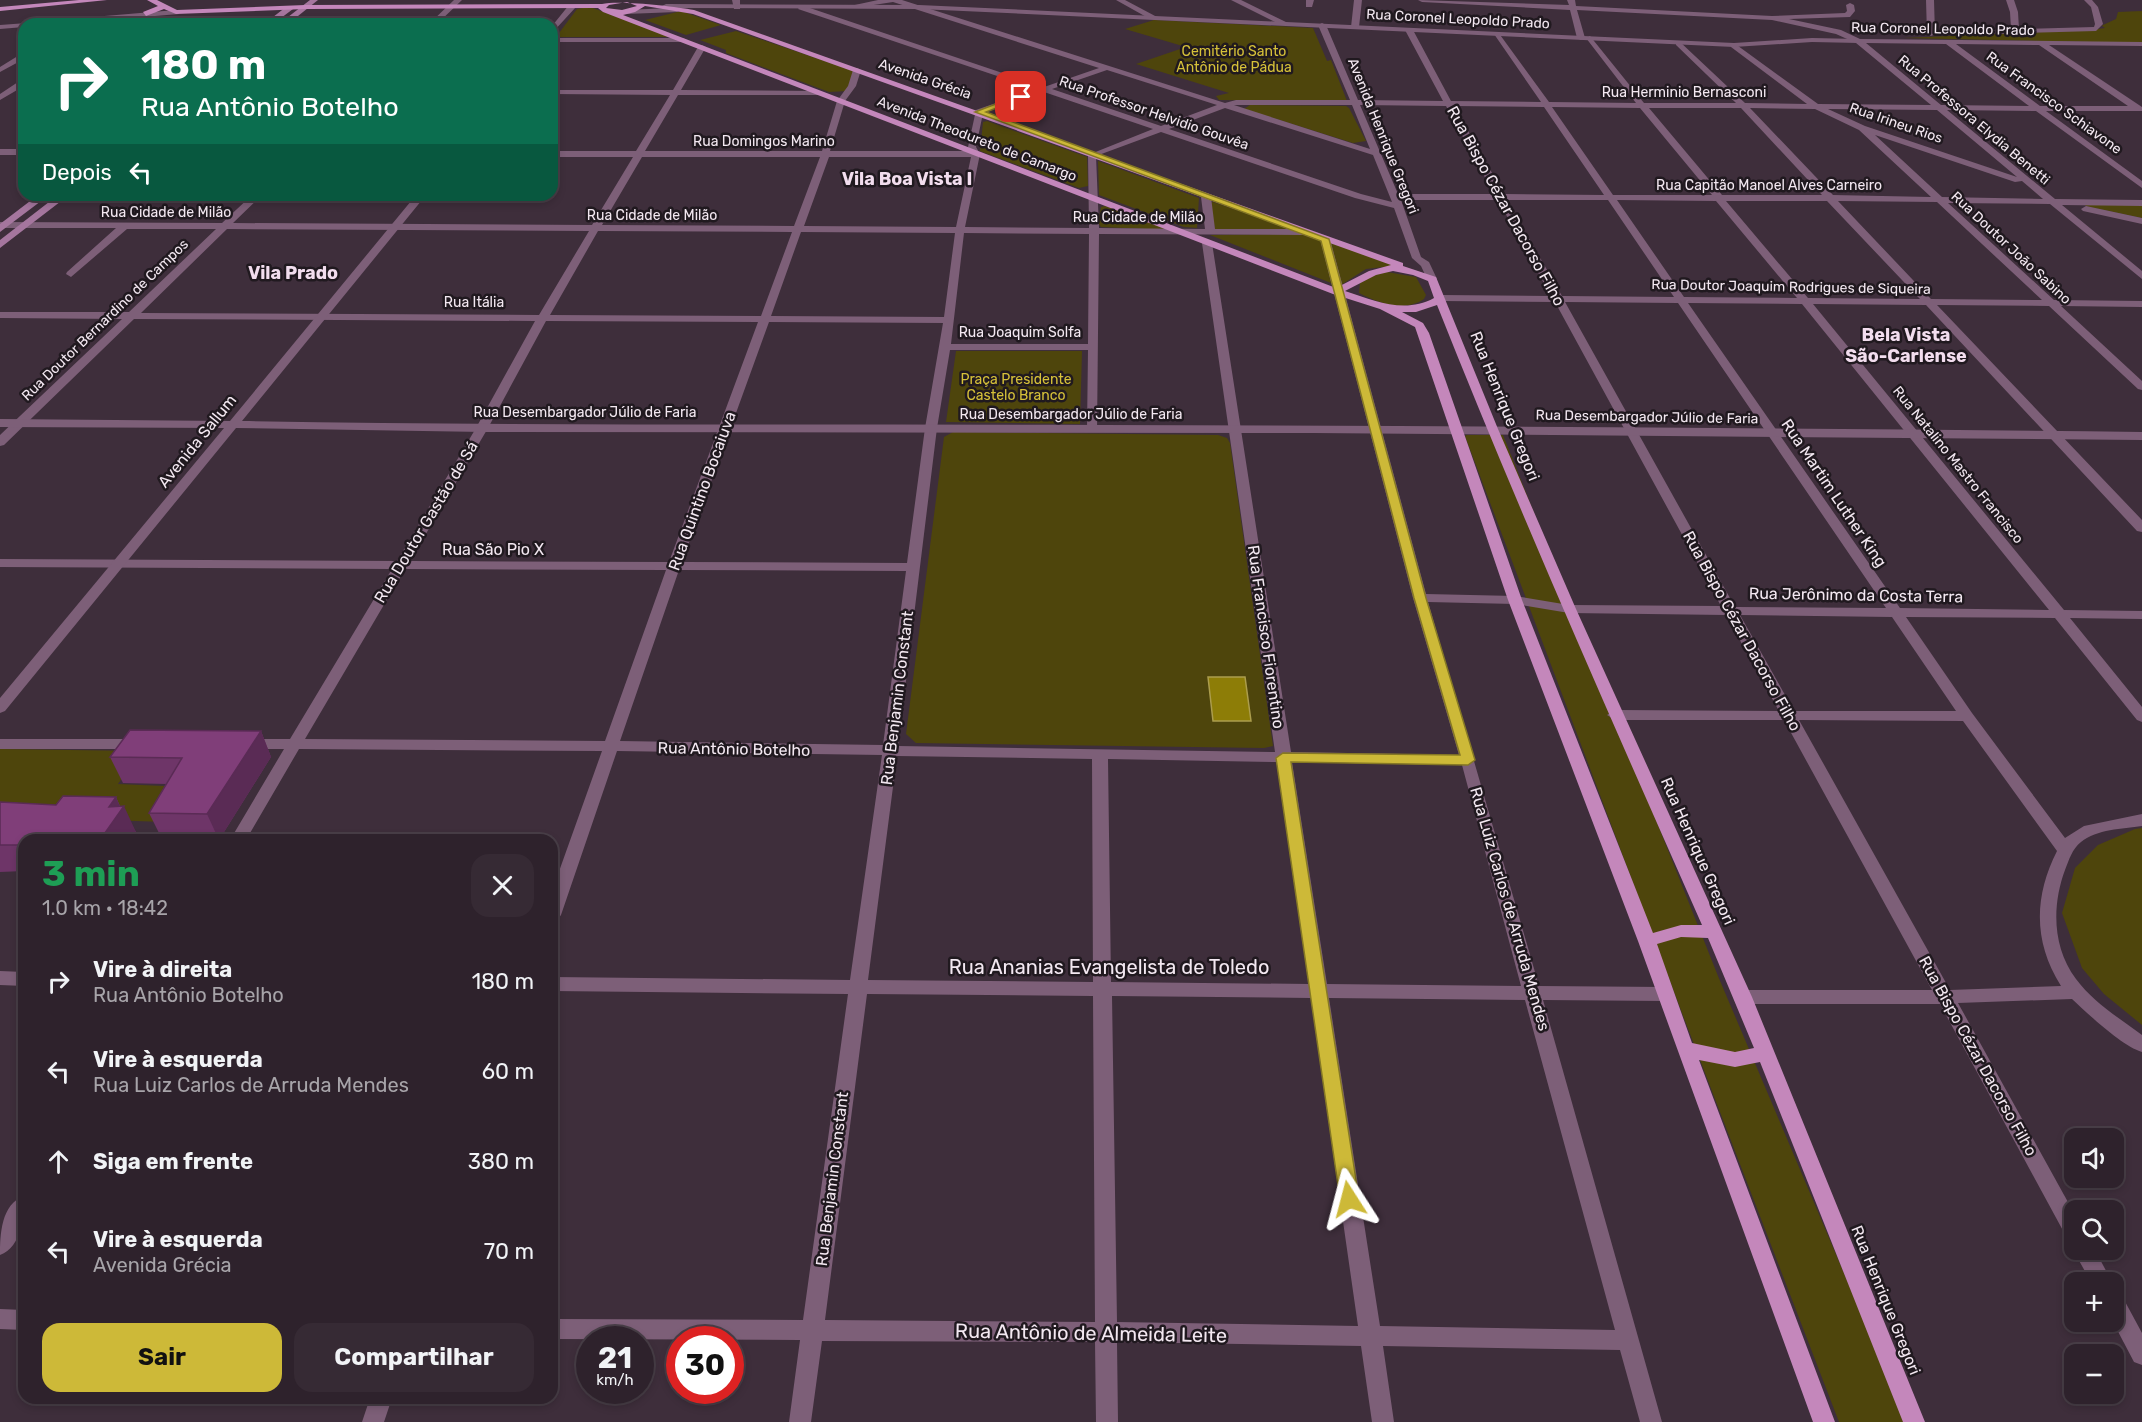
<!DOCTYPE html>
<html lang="pt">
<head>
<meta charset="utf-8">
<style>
	:root { --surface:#2e222c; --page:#362a34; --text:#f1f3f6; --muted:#a7a4a9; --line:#493f48; --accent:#cdb938 }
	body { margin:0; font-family:Rubik,sans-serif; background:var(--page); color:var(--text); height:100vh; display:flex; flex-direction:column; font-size:22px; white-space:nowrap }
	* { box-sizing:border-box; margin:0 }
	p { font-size:20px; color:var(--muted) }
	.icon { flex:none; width:33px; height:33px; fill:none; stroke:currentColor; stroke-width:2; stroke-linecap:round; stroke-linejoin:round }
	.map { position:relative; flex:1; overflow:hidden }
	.side { position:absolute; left:18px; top:834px; width:540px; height:570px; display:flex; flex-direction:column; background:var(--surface); border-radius:18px; box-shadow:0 3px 9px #0003,0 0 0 2px var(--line) }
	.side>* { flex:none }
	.banner { position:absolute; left:18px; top:18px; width:540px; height:183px; border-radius:18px; box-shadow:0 3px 9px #0003,0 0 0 2px var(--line); background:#0b6e4f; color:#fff; overflow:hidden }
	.fabs { position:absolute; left:2064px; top:1128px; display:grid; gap:12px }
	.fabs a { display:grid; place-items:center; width:60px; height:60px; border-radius:12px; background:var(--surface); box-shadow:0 3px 9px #0003,0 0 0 2px var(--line); font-size:30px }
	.speed { position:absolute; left:576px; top:1326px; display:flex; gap:12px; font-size:30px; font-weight:700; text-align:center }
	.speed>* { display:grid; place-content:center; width:78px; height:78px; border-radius:50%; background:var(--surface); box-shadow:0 3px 9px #0003,0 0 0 2px var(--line); line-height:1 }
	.speed small { font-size:15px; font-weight:400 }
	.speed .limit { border:9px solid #d22; background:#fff; color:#111 }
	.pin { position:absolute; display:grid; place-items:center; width:51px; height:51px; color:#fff; margin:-26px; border-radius:12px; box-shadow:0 3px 9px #0006 }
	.me { position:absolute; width:66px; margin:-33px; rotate:351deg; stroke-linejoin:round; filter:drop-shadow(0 0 4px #0008) }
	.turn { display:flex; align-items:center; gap:21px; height:126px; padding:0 24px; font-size:27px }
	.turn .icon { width:78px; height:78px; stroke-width:2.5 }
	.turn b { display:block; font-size:42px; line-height:51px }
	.then { display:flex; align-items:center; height:57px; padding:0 24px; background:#0003; gap:12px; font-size:22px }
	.round { display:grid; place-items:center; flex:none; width:63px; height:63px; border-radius:18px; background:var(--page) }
	.headline { display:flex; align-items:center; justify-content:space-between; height:102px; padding:0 24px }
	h1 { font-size:36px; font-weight:700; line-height:45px; color:#1e9e55 }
	.primary-button { display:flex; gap:12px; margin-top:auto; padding:12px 24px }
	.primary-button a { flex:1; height:69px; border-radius:18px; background:var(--accent); color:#111; font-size:24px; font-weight:700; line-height:69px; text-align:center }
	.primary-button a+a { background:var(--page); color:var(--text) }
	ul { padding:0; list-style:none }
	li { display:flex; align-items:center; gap:18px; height:90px; padding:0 24px }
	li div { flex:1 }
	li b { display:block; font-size:22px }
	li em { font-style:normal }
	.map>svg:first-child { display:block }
	.green { fill:#4e450c }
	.water { fill:#8d7d07; stroke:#ac9d4d; stroke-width:1.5 }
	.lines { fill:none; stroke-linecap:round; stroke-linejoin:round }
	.minor { fill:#7d5f78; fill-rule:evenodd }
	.tertiary { fill:#7d5f78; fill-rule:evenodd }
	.secondary { fill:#a5769e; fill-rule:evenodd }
	.primary { fill:#c487bb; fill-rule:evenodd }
	.wall { fill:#6e3568 }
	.shaded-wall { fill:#5a2b55 }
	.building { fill:#803e79; stroke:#5a2b55; stroke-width:1.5 }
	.route { fill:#cdb938; stroke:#857824; stroke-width:1.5 }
	.labels { text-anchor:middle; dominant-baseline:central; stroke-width:5; stroke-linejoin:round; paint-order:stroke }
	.far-street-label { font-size:14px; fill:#f3e8f1; stroke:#20191f }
	.far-park-label { font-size:14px; fill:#d6c139; stroke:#20191f }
	.street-label { font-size:16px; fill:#f3e8f1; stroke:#20191f }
	.far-district-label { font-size:18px; font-weight:bold; fill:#f2ddee; stroke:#20191f }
	.near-street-label { font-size:20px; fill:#f3e8f1; stroke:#20191f }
</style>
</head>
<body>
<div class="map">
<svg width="2142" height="1422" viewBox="0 0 2142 1422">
	<rect width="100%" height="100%" fill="#3e2e3b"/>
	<path class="green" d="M588,7L593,8L670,37H556L577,9Z
		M681,11L721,25L686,35L645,20Z
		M2142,11V43L1903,38L2091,30L2105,28L2102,26L2103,25L2116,19L2118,12Z
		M1154,20L1313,28L1327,61L1331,60L1347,101L1219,100L1216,96L1229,93L1136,64L1186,47L1125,29Z
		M736,31L854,71L848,91L829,92L726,53V50L700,40Z
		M1250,105L1346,106L1349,108L1366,141L1353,143L1244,109Z
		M987,121L1087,157L1088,186L1079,188L980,151L983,122Z
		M1098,161L1199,198L1197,228L1184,227L1099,195Z
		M1213,202L1292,229H1215L1210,203Z
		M2087,204H2142V218L2085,206Z
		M1105,206L1171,230L1101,227L1098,223L1101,207Z
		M1299,234L1321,241L1331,283L1210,235Z
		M1331,243L1391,264L1393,266L1366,269L1341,285Z
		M1387,272L1416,277L1426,295L1424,299C1403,313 1379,303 1359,293L1360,283L1374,275Z
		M956,351H1082L1080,424L946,422Z
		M953,432L1218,435L1227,438L1230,443L1273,746L1264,748L916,743L906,734L944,437Z
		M1467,435H1503L1718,976L1907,1422H1839L1682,1013L1465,436Z
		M0,749L141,751L118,784L187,787L166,822L11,817L0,832Z
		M2142,828V1025L2104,994L2082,968L2062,913L2075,868L2098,845L2135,829Z"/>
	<path class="water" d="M1208,677H1245L1251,721H1213Z"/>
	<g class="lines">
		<path class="minor" d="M454,0H462L437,24H429Z
			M732,0H740V9H734Z
			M878,0H902L1225,103L1236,100H1350L1318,25L1322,23L1326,25L1358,100L1443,101L1405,30L1409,28L1413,30L1451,101L1541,102L1494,34L1498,32L1549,102L1636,103L1586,38L1590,36L1644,103H1736L1676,45V41H1679L1745,103L1807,104L1731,47L1730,45L1734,43L1818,104L1931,105L1856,43L1836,34L1772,20L1577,10L1585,38L1581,40L1577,38L1570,10L1422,2L1418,0L1569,5L1567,0H1575L1576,6L1772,16L1845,13L1847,11L1846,5L1850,3L1854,5L1855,11L1850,17L1789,19L1841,30L1860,39L2142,42V46L2049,45L2142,107V111H2046L2142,181V188L2036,111L1947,110L2055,199L2142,200V206L2062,205L2142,271V279L2050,204L1948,203L2054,300L2142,301V307L2061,306L2142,381V390L2138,389L2049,306L1937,305L2142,520V532L2137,531L1926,305L1813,304L2064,610L2142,611V619L2070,618L2142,707V722L2137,720L2055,618L1906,617L1972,713L2065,838L2084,826L2142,814V826C2122,829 2097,829 2081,842C2072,849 2069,860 2065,870C2052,905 2052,947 2076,979C2093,1002 2119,1018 2142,1035V1052C2122,1046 2088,1014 2072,999L1958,1003L2074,1213V1241L2067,1238L1940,1004H1743L1737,1002L1734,997L1737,992L1743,990H1932L1784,720H1615L1607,715L1615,710L1779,711L1726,615L1569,613L1515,604L1428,602L1539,986L1665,987L1671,989L1674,994L1671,999L1665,1001L1543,1000L1662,1422H1640L1620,1350L1383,1346L1394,1422H1372L1361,1346L1117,1342L1118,1422H1096L1095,1342L822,1341L811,1422H789L800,1340L552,1339V1319L803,1320L848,994L552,991V977L850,980L882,755L617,751L561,915L558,919L552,921V891L602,751L299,749L246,840H230L284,749H246L238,744L246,739H290L392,569L0,567V559L397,561L476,428L535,321L134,319L4,445L0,446V435L122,319L0,318V312H129L216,229H127L71,277L66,274L67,272L116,228H0V222L222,223L252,195H262L233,223L592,225L633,157H552V151H636L670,95L552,94V90H673L698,47L702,45L706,47L681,90L818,91L822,93L818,95H678L645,151H822L837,101L848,86L853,70L857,68L861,70L856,86L845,101L830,151H970L968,147L976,110L1036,89L798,9L801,5L1044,87L1099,68L893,2L854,8L850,6ZM1866,43L1946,44L2029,106L1941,105ZM1956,44L2039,45L2128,106H2040ZM1107,70L1217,105L1161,126L1052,89ZM1044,92L1153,129L1088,155L1089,228L965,227L980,154L976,147L983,113ZM1234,105H1352L1370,149ZM1360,105L1446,106L1494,194H1398ZM1454,106L1544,107L1604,195L1504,194ZM1552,107L1640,108L1712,195H1613ZM1225,108L1373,155L1392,202L1361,194L1169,129ZM1649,108H1741L1822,195H1722ZM1750,108L1815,109L1859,130L1931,197L1833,195ZM1828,109L1937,110L2017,177L1865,126ZM1161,132L1355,198L1394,208L1412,258L1421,266L1428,281L1432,282L1437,279L1429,262L1421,257L1401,200H1498L1551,296L1441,295L1436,298L1441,301L1555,302L1721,606L1569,605L1515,596L1426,594L1330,239L1322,237L1320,239L1413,598L1459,755L1291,752L1212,243L1207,240L1202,243L1275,752L898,746L937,428L950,350H1088L1087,429L1089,432H1097L1099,234L1304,235L1309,232L1304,229H1215L1211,197L1206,194L1201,197L1205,229L1099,228L1096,156ZM1875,135L2015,182L2022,181L2043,199L1942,197ZM642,157H820L794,226L602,225ZM829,157H971L956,227L804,226ZM1507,200H1608L1674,297L1562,296ZM1617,200L1716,201L1797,298L1684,297ZM1726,201H1827L1920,299L1808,298ZM1838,201L1937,202L2042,300L1931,299ZM227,229L589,231L539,315L141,313ZM598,231L792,232L761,316L550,315ZM801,232L955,233L944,317L771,316ZM964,233L1089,234L1088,344H951ZM1565,302L1678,303L1886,608L1735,607ZM1688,303L1802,304L2049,610L1900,608ZM546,321L758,322L669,562L410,561L488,428ZM769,322L943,323L925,428L907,563L682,562ZM405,569L666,570L605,741L305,739ZM679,570L906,571L883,745L620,741ZM1740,615L1892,617L1956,711H1794ZM1799,720L1963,721L2057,851C2034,896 2033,942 2061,986L1950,990ZM897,756L1092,759L1093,982L868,980ZM1108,759L1277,762L1309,984L1111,982ZM1292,762L1462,765L1521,986L1327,984ZM867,994L1093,996L1095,1322L825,1320ZM1112,996L1311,998L1358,1326L1117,1322ZM1329,998L1525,1000L1615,1330L1380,1326Z
			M1116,0H1125L1157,17L1150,19Z
			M1231,0H1241L1288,23L1281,25Z
			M1306,0H1314L1312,7H1306Z
			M1354,0H1362L1359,27L1355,29L1351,27Z
			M1926,0H1934L1935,34L1931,36L1927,34Z
			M2006,0H2014L2018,12L2019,29L2094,27L2095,24L2091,7L2084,0H2092L2098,7L2103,24L2096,31L1955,35L1951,33L1955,31L2011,29L2010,12Z
			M176,10L179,14L59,24H29L33,22Z
			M27,23L24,24V27L0,29V25Z
			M552,38H683L687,40L683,42H552Z
			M21,54H24V59L0,72V67Z
			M21,80H24V86L0,100V94Z
			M0,149H24V155H0Z
			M2086,206L2142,218V224L2083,211L2081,209Z
			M0,739H138L146,744L138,749H0Z
			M0,971L24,972V986L0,985Z
			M24,1196C24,1216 22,1247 0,1255C0,1235 1,1204 24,1196Z
			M2074,1248L2095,1250L2112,1282H2091L2077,1257Z
			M2114,1293L2122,1296L2142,1333V1365L2134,1362L2113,1322Z
			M0,1309L24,1310V1330L0,1329Z
			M370,1398H392L384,1422H362Z"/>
		<path class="tertiary" d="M666,4L919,5L1734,43L1812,38L1859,39L1863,41L1859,43L1812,42L1734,47L919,9L678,8L681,10L677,12L626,14L622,12L626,10L669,8L662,6Z
			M569,5L576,7L552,33V26Z
			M416,195H426L242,421C528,426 815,424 1101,425C1448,426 1795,428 2142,432V440L1313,433L484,432L236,428L5,711L0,713V698L224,428L0,427V419L230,421Z"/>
		<path class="secondary" d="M310,0H318L288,24H279Z
			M286,7L293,9L273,24H264Z
			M38,195H49L0,232V224Z
			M58,195H69L0,248V240Z"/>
		<path class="primary" d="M79,0H107L0,11V7Z
			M147,0H157L177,10L305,5L602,4C618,0 673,6 694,10L1403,263V266L1436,277L1498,429L1576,609L1752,997L1925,1422H1903L1760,1062L1735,1067L1699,1060L1835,1422H1813L1638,941L1508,600L1415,327L1380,309L1333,294L603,12L598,8L305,9L176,14L164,9L146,16L143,12L158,6ZM627,2L637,6L622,10L606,8L609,5ZM645,6L693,14L1391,265L1369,271L1336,288L623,15L635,12ZM1393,271L1413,275L1428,281L1434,298C1405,314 1375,301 1345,291L1376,275ZM1437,305C1520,514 1611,719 1702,925H1681L1653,933L1522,600L1429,333L1423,323L1402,312H1416ZM1681,937L1708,938L1754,1048L1735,1052L1692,1043L1657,944Z"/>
	</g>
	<path class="wall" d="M261,731L271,757L219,840L162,839L149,813L167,784L123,783L110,757Z
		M116,797L120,806L136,832L131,840H24V871L0,872V802L56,805Z"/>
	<path class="shaded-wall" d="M261,731L271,757L219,840L207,814Z
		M116,797L121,809L124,806L136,832L131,840H100L109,807Z"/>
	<path class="building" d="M130,730L261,731L207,814L149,813L182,758L110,757Z
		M63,796L116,797L109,807L124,806L100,840H24V845H0V802L56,805Z
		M24,847V853H19Z"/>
	<path class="route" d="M1019,95L1025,97L986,112L1329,239L1426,598L1475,760L1468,765L1291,762L1359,1199L1356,1205L1349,1207L1343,1205L1340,1199L1276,758L1283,753L1460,755L1414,598L1321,241L975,112Z"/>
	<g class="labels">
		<g class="far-street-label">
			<text transform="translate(1458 19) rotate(3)">Rua Coronel Leopoldo Prado</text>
			<text transform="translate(1943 29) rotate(1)">Rua Coronel Leopoldo Prado</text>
			<text transform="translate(925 79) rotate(19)">Avenida Grécia</text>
			<text x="1684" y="92">Rua Herminio Bernasconi</text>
			<text transform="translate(2054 103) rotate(36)">Rua Francisco Schiavone</text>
			<text transform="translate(1154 113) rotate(19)">Rua Professor Helvidio Gouvêa</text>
			<text transform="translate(1974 120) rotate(40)">Rua Professora Elydia Benetti</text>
			<text transform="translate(1896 123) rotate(19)">Rua Irineu Rios</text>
			<text transform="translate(1383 136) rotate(68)">Avenida Henrique Gregori</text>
			<text transform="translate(977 139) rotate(21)">Avenida Theodureto de Camargo</text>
			<text x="764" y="141">Rua Domingos Marino</text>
			<text x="1769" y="185">Rua Capitão Manoel Alves Carneiro</text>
			<text x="166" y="212">Rua Cidade de Milão</text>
			<text x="652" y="215">Rua Cidade de Milão</text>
			<text x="1138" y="217">Rua Cidade de Milão</text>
			<text transform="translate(2011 248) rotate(43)">Rua Doutor João Sabino</text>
			<text transform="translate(1791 287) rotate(1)">Rua Doutor Joaquim Rodrigues de Siqueira</text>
			<text x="474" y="302">Rua Itália</text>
			<text transform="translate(105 320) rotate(-44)">Rua Doutor Bernardino de Campos</text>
			<text x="1020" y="332">Rua Joaquim Solfa</text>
			<text x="585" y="412">Rua Desembargador Júlio de Faria</text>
			<text x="1071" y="414">Rua Desembargador Júlio de Faria</text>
			<text transform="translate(1647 417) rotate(1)">Rua Desembargador Júlio de Faria</text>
			<text transform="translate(1958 465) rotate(51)">Rua Natalino Mastro Francisco</text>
		</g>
		<g class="far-park-label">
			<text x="1234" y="51">Cemitério Santo<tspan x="1234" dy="16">Antônio de Pádua</tspan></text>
			<text x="1016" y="379">Praça Presidente<tspan x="1016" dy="16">Castelo Branco</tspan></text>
		</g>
		<g class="street-label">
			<text transform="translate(1506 206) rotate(61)">Rua Bispo Cézar Dacorso Filho</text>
			<text transform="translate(1505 406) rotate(68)">Rua Henrique Gregori</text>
			<text transform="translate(197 441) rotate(-51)">Avenida Sallum</text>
			<text transform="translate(702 491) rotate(-70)">Rua Quintino Bocaiuva</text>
			<text transform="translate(1834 493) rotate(56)">Rua Martim Luther King</text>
			<text transform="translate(426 522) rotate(-59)">Rua Doutor Gastão de Sá</text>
			<text x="493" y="549">Rua São Pio X</text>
			<text transform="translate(1856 595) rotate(1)">Rua Jerônimo da Costa Terra</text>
			<text transform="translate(1742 631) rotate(61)">Rua Bispo Cézar Dacorso Filho</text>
			<text transform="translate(1266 637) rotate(82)">Rua Francisco Fiorentino</text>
			<text transform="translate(897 698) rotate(-83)">Rua Benjamin Constant</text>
			<text transform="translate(734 749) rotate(1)">Rua Antônio Botelho</text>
			<text transform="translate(1698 851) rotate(66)">Rua Henrique Gregori</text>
			<text transform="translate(1510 909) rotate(74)">Rua Luiz Carlos de Arruda Mendes</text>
			<text transform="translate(1978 1056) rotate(61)">Rua Bispo Cézar Dacorso Filho</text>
			<text transform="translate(832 1179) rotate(-83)">Rua Benjamin Constant</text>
			<text transform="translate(1886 1300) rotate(68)">Rua Henrique Gregori</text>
		</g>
		<g class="far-district-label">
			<text x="907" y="179">Vila Boa Vista I</text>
			<text x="293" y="273">Vila Prado</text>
			<text x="1906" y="335">Bela Vista<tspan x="1906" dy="21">São-Carlense</tspan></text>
		</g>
		<g class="near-street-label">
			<text x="1109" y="967">Rua Ananias Evangelista de Toledo</text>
			<text transform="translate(1091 1333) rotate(1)">Rua Antônio de Almeida Leite</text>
		</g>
	</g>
</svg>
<div class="fabs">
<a><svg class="icon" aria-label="sound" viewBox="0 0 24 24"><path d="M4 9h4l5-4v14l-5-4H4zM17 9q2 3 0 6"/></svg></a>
<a><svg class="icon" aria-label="search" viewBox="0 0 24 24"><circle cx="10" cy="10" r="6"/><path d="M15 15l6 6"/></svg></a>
<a>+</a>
<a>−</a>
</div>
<div class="speed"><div>21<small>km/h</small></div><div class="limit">30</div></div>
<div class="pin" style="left:1021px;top:97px;background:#d93025"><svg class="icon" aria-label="arrive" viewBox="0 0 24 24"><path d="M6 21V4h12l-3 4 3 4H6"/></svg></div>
<svg class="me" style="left:1349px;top:1199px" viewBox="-20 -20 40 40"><path d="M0-17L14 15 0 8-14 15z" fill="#cdb938" stroke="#fff" stroke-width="4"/></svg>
<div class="banner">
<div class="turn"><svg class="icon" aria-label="right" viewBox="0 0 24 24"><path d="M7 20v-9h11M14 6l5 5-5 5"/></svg><div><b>180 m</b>Rua Antônio Botelho</div></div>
<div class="then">Depois<svg class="icon" aria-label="left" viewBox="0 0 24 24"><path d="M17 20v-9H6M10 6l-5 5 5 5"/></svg></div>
</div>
<section class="side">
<div class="headline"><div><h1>3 min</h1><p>1.0 km · 18:42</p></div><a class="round"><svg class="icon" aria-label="close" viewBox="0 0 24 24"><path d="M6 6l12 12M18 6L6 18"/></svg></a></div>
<ul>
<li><svg class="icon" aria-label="right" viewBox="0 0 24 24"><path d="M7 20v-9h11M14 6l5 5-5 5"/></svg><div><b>Vire à direita</b><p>Rua Antônio Botelho</p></div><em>180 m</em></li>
<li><svg class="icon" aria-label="left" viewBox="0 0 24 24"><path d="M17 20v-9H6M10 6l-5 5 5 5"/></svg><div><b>Vire à esquerda</b><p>Rua Luiz Carlos de Arruda Mendes</p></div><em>60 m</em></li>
<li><svg class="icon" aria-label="ahead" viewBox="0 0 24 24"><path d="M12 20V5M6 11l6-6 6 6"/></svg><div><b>Siga em frente</b></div><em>380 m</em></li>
<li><svg class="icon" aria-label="left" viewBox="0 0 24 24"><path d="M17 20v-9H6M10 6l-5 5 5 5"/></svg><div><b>Vire à esquerda</b><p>Avenida Grécia</p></div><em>70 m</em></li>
</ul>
<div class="primary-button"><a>Sair</a><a>Compartilhar</a></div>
</section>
</div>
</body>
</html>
